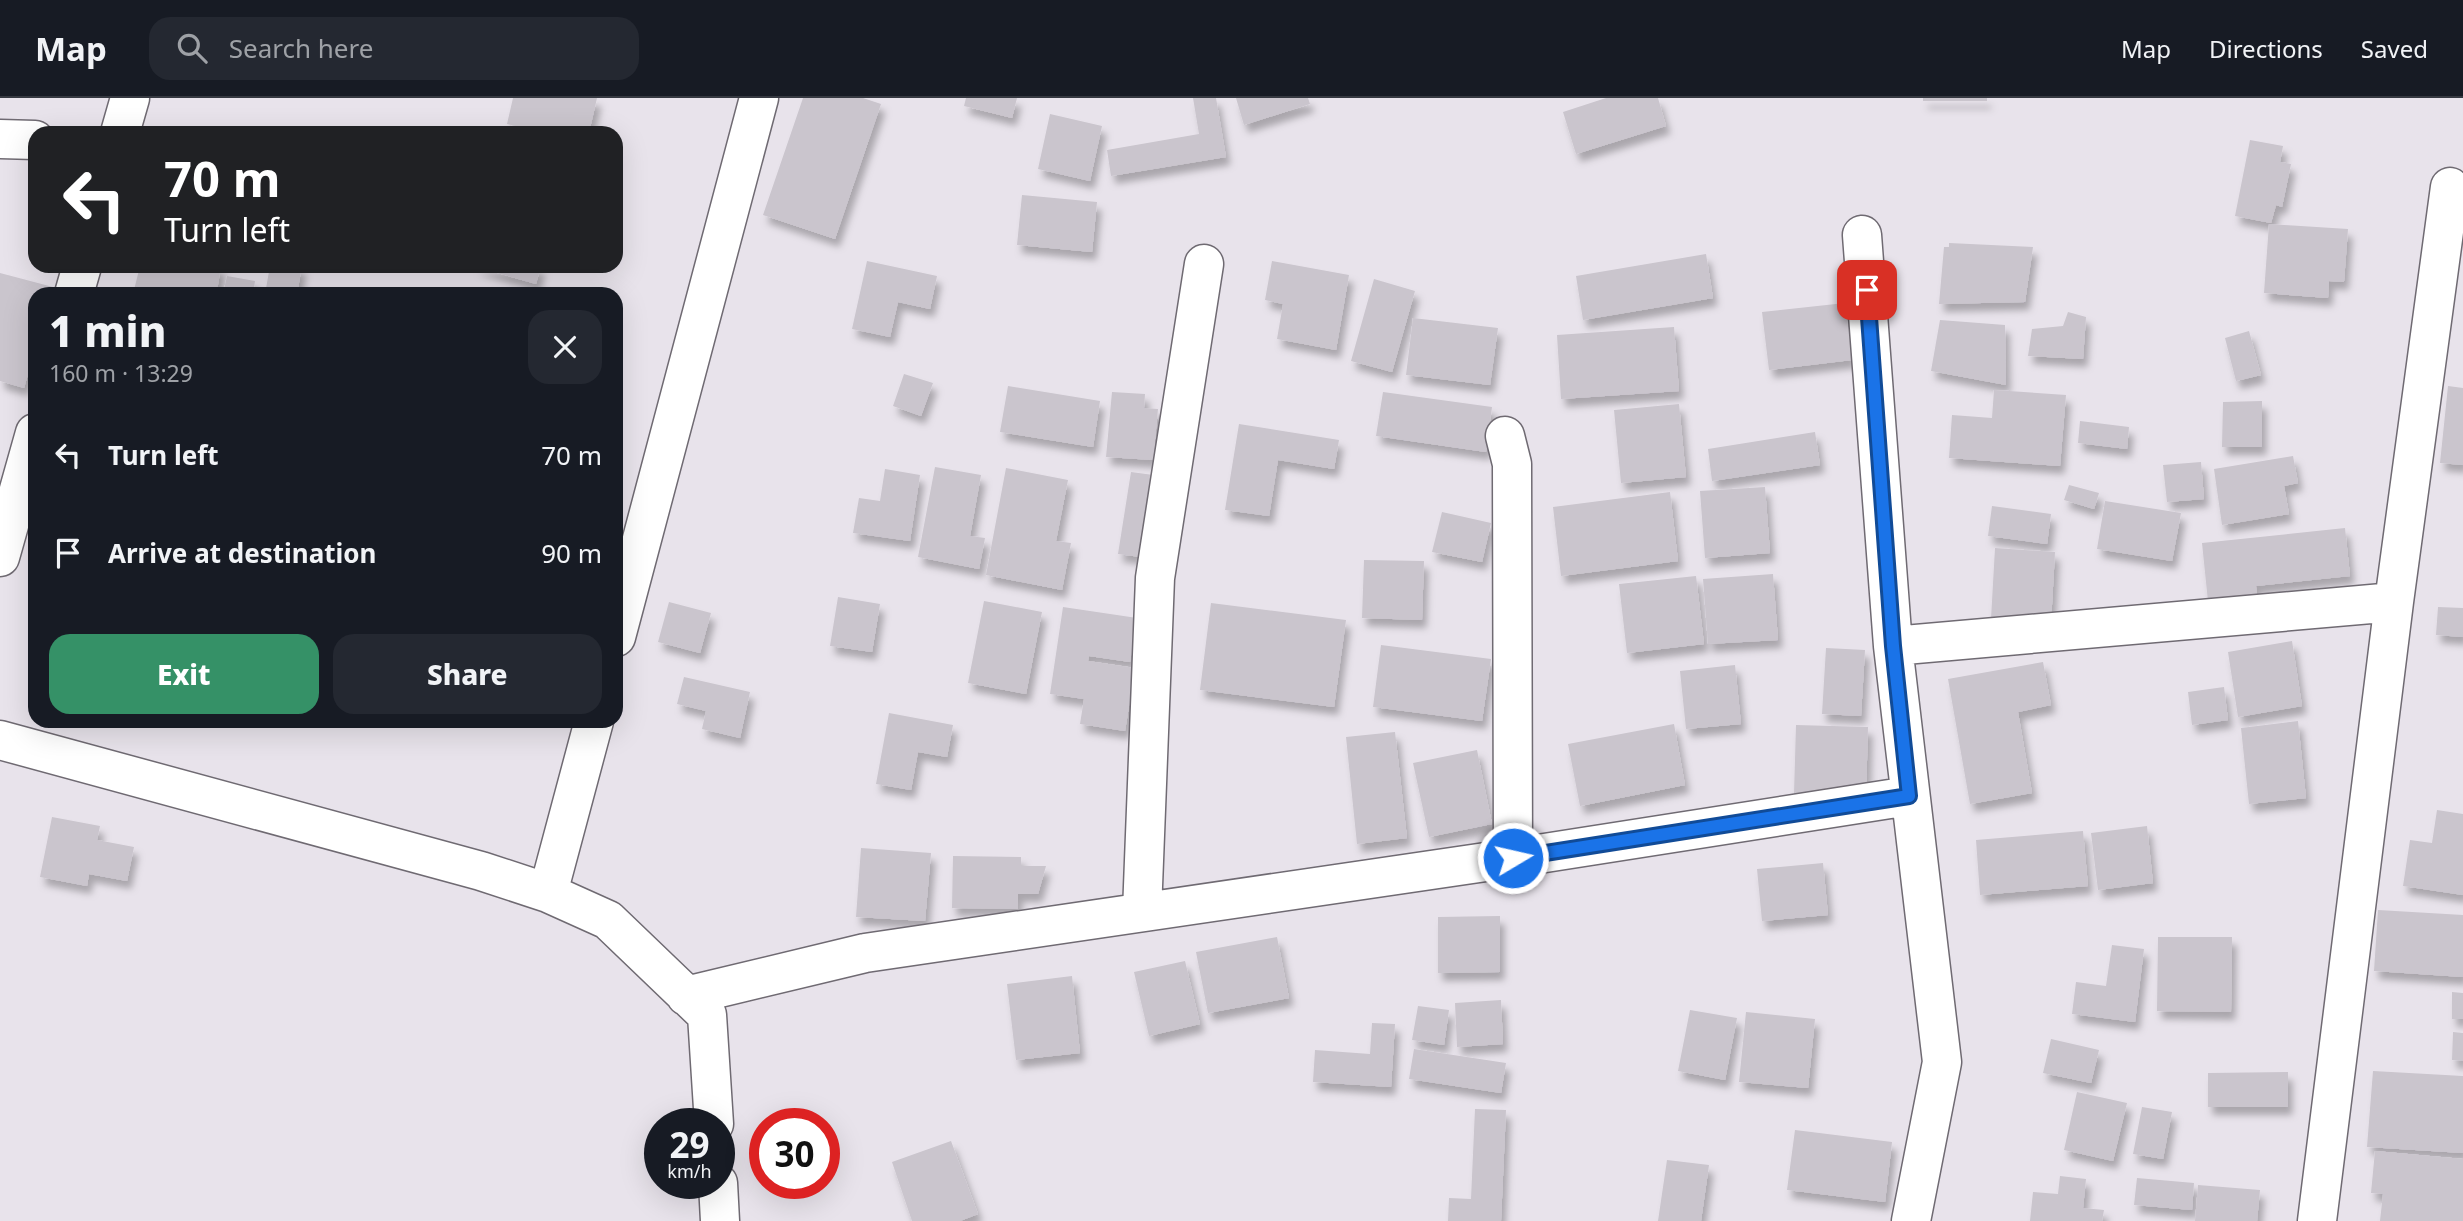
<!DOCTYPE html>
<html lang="en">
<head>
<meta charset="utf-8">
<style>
	:root { --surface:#171b24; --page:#242831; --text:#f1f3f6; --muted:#9ea1a6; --line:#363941; --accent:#359167 }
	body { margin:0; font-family:"Noto Sans",sans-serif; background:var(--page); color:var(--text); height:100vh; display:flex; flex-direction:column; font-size:26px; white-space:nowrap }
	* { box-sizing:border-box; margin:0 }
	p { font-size:23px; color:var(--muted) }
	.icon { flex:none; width:38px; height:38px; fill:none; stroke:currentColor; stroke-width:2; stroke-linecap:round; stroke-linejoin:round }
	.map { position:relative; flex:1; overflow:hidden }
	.details { position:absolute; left:28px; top:189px; width:595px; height:441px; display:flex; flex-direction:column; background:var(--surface); border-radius:21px; box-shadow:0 7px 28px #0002 }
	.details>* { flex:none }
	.banner { position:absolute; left:28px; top:28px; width:595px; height:147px; border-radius:21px; box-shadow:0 7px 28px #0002; background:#202124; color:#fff; overflow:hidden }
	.speed { position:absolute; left:644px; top:1010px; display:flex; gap:14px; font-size:35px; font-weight:700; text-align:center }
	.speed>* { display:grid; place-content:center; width:91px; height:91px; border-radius:50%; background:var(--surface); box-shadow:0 7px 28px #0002; line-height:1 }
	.speed small { font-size:18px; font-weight:400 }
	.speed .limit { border:10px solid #d22; background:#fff; color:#111 }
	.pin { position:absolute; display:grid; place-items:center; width:60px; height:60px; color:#fff; margin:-30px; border-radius:14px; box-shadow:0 4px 10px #0006 }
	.me { position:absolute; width:77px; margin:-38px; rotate:81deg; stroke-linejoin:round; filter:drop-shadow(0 0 5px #0008) }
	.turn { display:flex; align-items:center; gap:24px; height:147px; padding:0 21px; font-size:32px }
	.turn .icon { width:91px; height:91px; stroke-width:2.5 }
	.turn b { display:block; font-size:49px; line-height:60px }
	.round { display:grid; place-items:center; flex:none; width:74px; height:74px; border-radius:21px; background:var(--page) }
	.headline { display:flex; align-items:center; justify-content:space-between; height:119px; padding:0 21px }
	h1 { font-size:42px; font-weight:800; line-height:52px }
	.button { display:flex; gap:14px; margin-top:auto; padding:14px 21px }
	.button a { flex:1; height:80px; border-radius:21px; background:var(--accent); color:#fff; font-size:28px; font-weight:800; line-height:80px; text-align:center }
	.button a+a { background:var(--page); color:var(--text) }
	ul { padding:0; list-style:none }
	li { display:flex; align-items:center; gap:21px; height:98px; padding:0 21px }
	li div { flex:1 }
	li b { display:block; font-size:26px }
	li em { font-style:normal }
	header { display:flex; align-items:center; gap:42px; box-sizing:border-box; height:98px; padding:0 35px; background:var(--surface); border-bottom:2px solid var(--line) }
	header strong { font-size:33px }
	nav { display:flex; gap:38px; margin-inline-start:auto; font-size:24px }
	.search { width:490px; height:63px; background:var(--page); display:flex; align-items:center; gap:18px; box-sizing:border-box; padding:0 24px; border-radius:21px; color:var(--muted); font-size:26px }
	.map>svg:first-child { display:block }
	.building { fill:#cac5cd; filter:url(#shadow) }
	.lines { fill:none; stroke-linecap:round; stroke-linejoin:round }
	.minor-casing { stroke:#6f6a72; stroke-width:41 }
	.minor { stroke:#fff; stroke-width:38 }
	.route-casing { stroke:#114b97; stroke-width:18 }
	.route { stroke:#1a73e8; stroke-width:12 }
</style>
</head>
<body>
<header>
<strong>Map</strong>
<div class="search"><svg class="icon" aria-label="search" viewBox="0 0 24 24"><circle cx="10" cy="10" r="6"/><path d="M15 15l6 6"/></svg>Search here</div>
<nav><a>Map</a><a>Directions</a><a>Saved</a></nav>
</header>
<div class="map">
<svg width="2463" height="1123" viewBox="0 0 2463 1123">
	<defs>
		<filter id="shadow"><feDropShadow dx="4.5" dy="8" stdDeviation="3.5" flood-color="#0004"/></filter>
	</defs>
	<rect width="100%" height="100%" fill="#e8e3eb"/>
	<path class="building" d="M513,0H597L589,35H545L507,26Z
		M803,0H863L881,6L835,141L763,117Z
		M966,0H1017L1012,20L964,8Z
		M1193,0H1216L1226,59L1111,78L1107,52L1199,36Z
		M1236,0H1308L1310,6L1244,27Z
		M1606,0H1658L1666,28L1576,56L1563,14Z
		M1923,0H1987V3H1923Z
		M1050,16L1102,28L1090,83L1038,71Z
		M2250,42L2283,48L2280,64L2291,66L2282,109L2276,107L2271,125L2235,118Z
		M1022,97L1097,104L1092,154L1017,147Z
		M2269,126L2348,131L2344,184L2329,183L2328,200L2264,195Z
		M1949,145L2033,149L2025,204L1939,206L1944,149H1949Z
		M1706,156L1713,200L1583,222L1576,178Z
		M867,163L937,178L930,211L898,204L890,239L852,231Z
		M1272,163L1349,177L1336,252L1277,241L1283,206L1265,202Z
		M140,168H221L217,193L195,189L193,196H133Z
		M270,168H302L297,196H265Z
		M473,168H541L536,186Z
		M0,175L53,189L51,196H35V252L24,290L0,283Z
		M227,178L255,183L253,196H223Z
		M1374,181L1415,193L1392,274L1351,263Z
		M1845,205L1852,262L1769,272L1762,214Z
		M2068,214L2086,219L2083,261L2028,258L2032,231L2063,228Z
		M1413,220L1498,230L1490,287L1406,277Z
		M1940,222L2005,227L2006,287L1931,273Z
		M1674,229L1679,293L1561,301L1557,237Z
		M2249,233L2261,277L2236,283L2225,240Z
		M904,276L933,285L921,318L893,308Z
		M1008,288L1100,303L1093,349L1000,334Z
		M2448,288L2463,290V367L2440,365Z
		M1994,292L2066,297L2060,368L1949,360L1952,317L1992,320Z
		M1112,294L1145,296L1144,310L1158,311L1153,362L1106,359Z
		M1383,294L1492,309L1486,354L1376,338Z
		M2262,303V349H2222L2223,304Z
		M1679,306L1686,379L1621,385L1614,312Z
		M2080,323L2129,329L2127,351L2078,345Z
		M1239,326L1339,342L1334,371L1278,362L1269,418L1225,412Z
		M1815,334L1820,367L1712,383L1708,351Z
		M2293,358L2298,385L2284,388L2289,416L2222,427L2214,371Z
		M2201,364L2204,401L2167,404L2163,367Z
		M935,369L981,377L970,438L985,440L979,471L918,459Z
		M1006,370L1068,382L1056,443L1071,445L1062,492L986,477Z
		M885,371L920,377L910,443L853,435L859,400L880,403Z
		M1131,374L1161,378L1148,460L1118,456Z
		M2069,387L2099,395L2094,411L2064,402Z
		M1765,389L1770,455L1705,460L1700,393Z
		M1670,394L1678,463L1561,478L1553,409Z
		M2105,403L2181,415L2172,463L2097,451Z
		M1992,408L2051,416L2047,446L1988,438Z
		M1442,414L1491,425L1482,464L1432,454Z
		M2345,430L2350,478L2256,488L2258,507L2209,513L2202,445Z
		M1995,450L2055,454L2051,525L1991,521Z
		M1364,462L1424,463L1422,522L1362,520Z
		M1773,476L1778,542L1708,546L1703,481Z
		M1696,478L1704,546L1627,555L1619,486Z
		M838,499L880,506L872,554L830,548Z
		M984,503L1042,514L1026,596L968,585Z
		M669,504L711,515L700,555L658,544Z
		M1211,505L1346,522L1334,609L1200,592Z
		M1063,509L1137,520L1130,564L1089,558L1088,563L1135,570L1125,633L1080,626L1084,601L1050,596Z
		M2438,509L2463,510V539L2436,537Z
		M2292,543L2302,608L2238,619L2228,554Z
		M1381,547L1491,561L1482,623L1373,609Z
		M1826,550L1865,552L1861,618L1822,616Z
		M2043,564L2051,607L2018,614L2032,695L1970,706L1948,581Z
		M1735,567L1741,626L1686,631L1680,573Z
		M684,579L750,594L740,640L702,631L706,613L677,606Z
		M2224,589L2228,622L2192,627L2188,594Z
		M889,615L953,627L947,659L918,654L911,692L876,686Z
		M2298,623L2306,700L2249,706L2241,630Z
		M1674,626L1685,687L1580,708L1568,646Z
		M1796,627L1868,629L1866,698L1794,696Z
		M1395,634L1407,740L1357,746L1346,639Z
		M1477,652L1492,726L1429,739L1413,665Z
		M2437,712L2463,716V797L2403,788L2410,742L2432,745Z
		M52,719L100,728L97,742L134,749L127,783L89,776L87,788L40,779Z
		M2147,728L2153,785L2098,792L2091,735Z
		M2083,733L2088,788L1980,797L1976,742Z
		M861,750L931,755L925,823L856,819Z
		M953,758L1021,759V768H1046L1038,796H1018V811L952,810Z
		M1823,765L1828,817L1762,823L1757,771Z
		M2378,812L2463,817V879L2374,873Z
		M1500,818V874L1438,875V819Z
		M1277,839L1289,900L1208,915L1196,854Z
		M2158,839H2232L2231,914L2157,913Z
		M2112,847L2144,851L2135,924L2072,916L2076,884L2106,888Z
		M1185,863L1200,926L1149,938L1134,874Z
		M1072,878L1080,955L1016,962L1007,886Z
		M2452,894L2463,895V921H2452Z
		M1501,902L1503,946L1457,949L1455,905Z
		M1418,908L1449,912L1444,947L1412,942Z
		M1690,912L1737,920L1725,982L1678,973Z
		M1746,914L1815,921L1808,990L1739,984Z
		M1372,925L1395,926L1391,989L1313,984L1315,952L1370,956Z
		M2453,934L2463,935V963L2452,962Z
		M2051,941L2099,952L2091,985L2043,975Z
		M1414,951L1506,965L1501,995L1409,981Z
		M2373,973L2463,978V1055L2367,1049Z
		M2288,974V1009H2208V975Z
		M2077,994L2127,1005L2113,1063L2064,1052Z
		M2142,1009L2172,1014L2163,1061L2133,1056Z
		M1475,1011L1506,1012L1501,1123H1448L1449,1100L1471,1101Z
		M1795,1032L1892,1044L1885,1104L1787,1092Z
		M951,1043L978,1116L960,1123H912L892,1064Z
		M2375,1053L2463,1061V1123H2380L2383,1096L2371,1095Z
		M1667,1062L1709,1067L1701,1123H1658Z
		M2060,1078L2086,1081L2083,1110L2104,1112L2102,1123H2030L2033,1094L2058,1096Z
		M2137,1080L2194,1085L2192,1112L2134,1107Z
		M2198,1087L2260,1092L2257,1123H2195Z"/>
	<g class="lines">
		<defs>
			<path id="minor" d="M120,35L130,0
				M0,41L35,42
				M1862,137L1893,548L1942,964L1911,1123
				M74,196L82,168
				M1505,338L1512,366L1513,760
				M0,459L35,335
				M616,539L759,0
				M1893,548L2394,504
				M0,642L481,773L548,795L608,822L707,917L714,1026
				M548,795L594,623
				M1142,814L1155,480L1204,166
				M686,898L865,855L1513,760L1909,698
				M718,1085L720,1123
				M2317,1123L2394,504L2450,89"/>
		</defs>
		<use href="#minor" class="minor-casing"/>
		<use href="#minor" class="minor"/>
	</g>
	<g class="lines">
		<defs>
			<path id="route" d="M1513,760L1909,698L1893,548L1867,192"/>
		</defs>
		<use href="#route" class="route-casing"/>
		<use href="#route" class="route"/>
	</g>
</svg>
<div class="speed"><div>29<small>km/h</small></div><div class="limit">30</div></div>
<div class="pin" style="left:1867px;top:192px;background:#d93025"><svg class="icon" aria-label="arrive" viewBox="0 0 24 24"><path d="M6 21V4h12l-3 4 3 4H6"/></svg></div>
<svg class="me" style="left:1513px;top:760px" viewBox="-20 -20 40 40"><circle r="17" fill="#1a73e8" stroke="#fff" stroke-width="3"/><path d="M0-11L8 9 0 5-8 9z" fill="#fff"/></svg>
<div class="banner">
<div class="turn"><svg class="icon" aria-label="left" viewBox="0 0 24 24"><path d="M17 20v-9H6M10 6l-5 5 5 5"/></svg><div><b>70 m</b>Turn left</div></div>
</div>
<section class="details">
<div class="headline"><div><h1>1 min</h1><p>160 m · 13:29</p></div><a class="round"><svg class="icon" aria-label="close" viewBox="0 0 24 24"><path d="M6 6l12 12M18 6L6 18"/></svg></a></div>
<ul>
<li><svg class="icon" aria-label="left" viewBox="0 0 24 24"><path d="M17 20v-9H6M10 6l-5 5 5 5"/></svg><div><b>Turn left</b></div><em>70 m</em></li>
<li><svg class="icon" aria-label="arrive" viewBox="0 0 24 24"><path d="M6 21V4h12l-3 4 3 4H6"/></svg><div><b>Arrive at destination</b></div><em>90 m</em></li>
</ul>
<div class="button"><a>Exit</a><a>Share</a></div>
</section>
</div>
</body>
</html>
